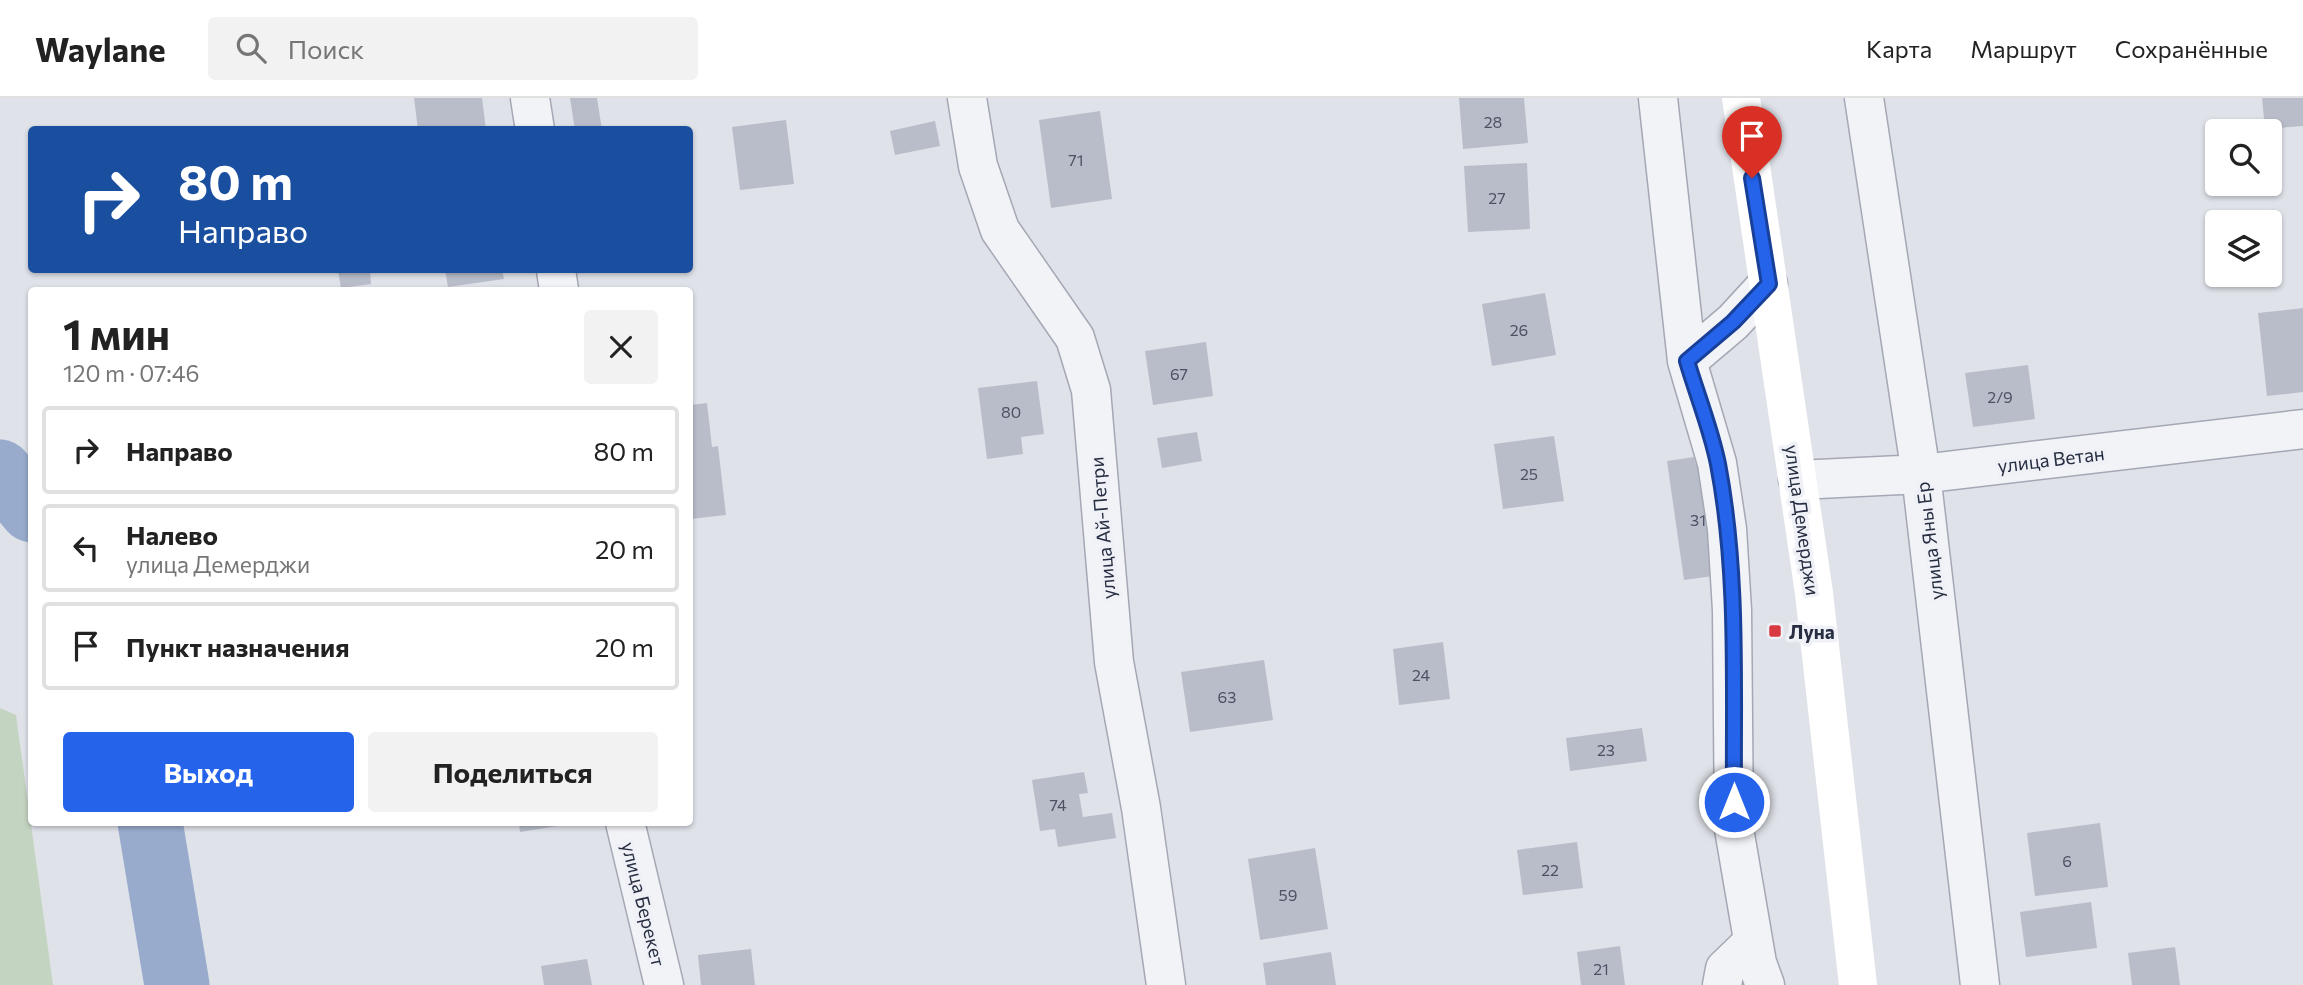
<!DOCTYPE html>
<html lang="ru">
<head>
<meta charset="utf-8">
<style>
	:root { --surface:#fff; --page:#f2f2f2; --text:#222; --muted:#767676; --line:#e0e0e0; --accent:#2563eb }
	body { margin:0; font-family:Commissioner,sans-serif; background:var(--page); color:var(--text); height:100vh; display:flex; flex-direction:column; font-size:26px; white-space:nowrap }
	* { box-sizing:border-box; margin:0 }
	p { font-size:23px; color:var(--muted) }
	.icon { flex:none; width:38px; height:38px; fill:none; stroke:currentColor; stroke-width:2; stroke-linecap:round; stroke-linejoin:round }
	.map { position:relative; flex:1; overflow:hidden }
	.details { position:absolute; left:28px; top:189px; width:665px; height:539px; display:flex; flex-direction:column; background:var(--surface); border-radius:7px; box-shadow:0 2px 5px #0004 }
	.details>* { flex:none }
	.top-card { position:absolute; left:28px; top:28px; width:665px; height:147px; border-radius:7px; box-shadow:0 2px 5px #0004; background:#1a4fa0; color:#fff; overflow:hidden }
	.fabs { position:absolute; left:2205px; top:21px; display:grid; gap:14px }
	.fabs a { display:grid; place-items:center; width:77px; height:77px; border-radius:7px; background:var(--surface); box-shadow:0 2px 5px #0004; font-size:35px }
	.pin { position:absolute; display:grid; place-items:center; width:60px; height:60px; color:#fff; margin:-72px -30px; border-radius:50% 50% 50% 0; rotate:-45deg; box-shadow:0 0 7px #0007 }
	.pin .icon { rotate:45deg }
	.me { position:absolute; width:77px; margin:-38px; rotate:0deg; stroke-linejoin:round; filter:drop-shadow(0 0 5px #0008) }
	.turn { display:flex; align-items:center; gap:24px; height:147px; padding:0 35px; font-size:32px }
	.turn .icon { width:91px; height:91px; stroke-width:2.5 }
	.turn b { display:block; font-size:49px; line-height:60px }
	.round { display:grid; place-items:center; flex:none; width:74px; height:74px; border-radius:7px; background:var(--page) }
	.summary { display:flex; align-items:center; justify-content:space-between; height:119px; padding:0 35px }
	h1 { font-size:42px; font-weight:700; line-height:52px }
	.action { display:flex; gap:14px; margin-top:auto; padding:14px 35px }
	.action a { flex:1; height:80px; border-radius:7px; background:var(--accent); color:#fff; font-size:28px; font-weight:700; line-height:80px; text-align:center }
	.action a+a { background:var(--page); color:var(--text) }
	ul { padding:0; list-style:none }
	li { display:flex; align-items:center; gap:21px; height:88px; margin:0 14px 10px; padding:0 21px; border:4px solid var(--line); border-radius:7px }
	li div { flex:1 }
	li b { display:block; font-size:26px }
	li em { font-style:normal }
	header { display:flex; align-items:center; gap:42px; box-sizing:border-box; height:98px; padding:0 35px; background:var(--surface); border-bottom:2px solid var(--line) }
	header strong { font-size:33px }
	nav { display:flex; gap:38px; margin-inline-start:auto; font-size:24px }
	.search { width:490px; height:63px; background:var(--page); display:flex; align-items:center; gap:18px; box-sizing:border-box; padding:0 24px; border-radius:7px; color:var(--muted); font-size:26px }
	.map>svg:first-child { display:block }
	.green { fill:#c3d4c0 }
	.lines { fill:none; stroke-linecap:round; stroke-linejoin:round }
	.river { stroke:#98abcc; stroke-width:65 }
	.building { fill:#b9bdca }
	.minor-casing { stroke:#a4a8b4; stroke-width:41 }
	.minor { stroke:#f2f3f7; stroke-width:38 }
	.secondary { stroke:#fff; stroke-width:38 }
	.route-casing { stroke:#184099; stroke-width:18 }
	.route { stroke:#2563eb; stroke-width:12 }
	.poi-dot { fill:#d73b41; stroke:#eff1f7; stroke-width:2.5 }
	.labels { text-anchor:middle; dominant-baseline:central; stroke-width:7; stroke-linejoin:round; paint-order:stroke }
	.number-label { font-size:16px; fill:#4c5264 }
	.street-label { font-size:19px; fill:#272e42; stroke:#eff1f7 }
	.poi-label { font-size:19px; font-weight:bold; fill:#272e42; stroke:#eff1f7; text-anchor:start }
</style>
</head>
<body>
<header>
<strong>Waylane</strong>
<div class="search"><svg class="icon" aria-label="search" viewBox="0 0 24 24"><circle cx="10" cy="10" r="6"/><path d="M15 15l6 6"/></svg>Поиск</div>
<nav><a>Карта</a><a>Маршрут</a><a>Сохранённые</a></nav>
</header>
<div class="map">
<svg width="2303" height="887" viewBox="0 0 2303 887">
	<rect width="100%" height="100%" fill="#dfe2e9"/>
	<path class="green" d="M0,610L16,617L53,887H0Z"/>
	<g class="lines">
		<path class="river" d="M0,374L32,412
			M150,724L177,887"/>
	</g>
	<path class="building" d="M414,0H482L486,32H418Z
		M570,0H597L602,32H575Z
		M1459,0H1524L1528,45L1463,51Z
		M2262,0H2303V28L2265,31Z
		M1100,13L1112,101L1051,110L1039,22Z
		M786,22L794,86L740,92L732,29Z
		M935,23L940,48L895,57L890,33Z
		M1527,65L1530,131L1468,134L1464,68Z
		M338,172H370L371,186L341,190Z
		M445,172H502L504,181L448,189Z
		M1545,195L1556,257L1492,268L1482,206Z
		M2303,210V294L2267,298L2258,215Z
		M1206,244L1213,298L1153,307L1145,253Z
		M2028,267L2035,321L1973,329L1965,275Z
		M1037,283L1044,336L1021,339L1023,356L987,361L978,290Z
		M707,305L712,349L718,348L726,417L690,421V307Z
		M1197,334L1202,363L1162,370L1157,340Z
		M1554,338L1564,403L1503,411L1494,346Z
		M1694,359L1696,367L1711,365L1728,476L1684,482L1667,363Z
		M1443,544L1450,601L1399,607L1393,551Z
		M1264,562L1273,622L1190,634L1181,574Z
		M1642,630L1647,663L1570,673L1566,640Z
		M1084,674L1088,695L1079,696L1083,719L1112,715L1116,740L1058,749L1055,731L1040,733L1032,682Z
		M519,724H569L570,726L520,734Z
		M2100,725L2108,789L2035,798L2027,735Z
		M1577,744L1583,790L1523,797L1517,752Z
		M1315,750L1328,831L1260,842L1248,761Z
		M2091,804L2097,850L2026,859L2020,814Z
		M1620,848L1625,887H1581L1577,854Z
		M2175,849L2180,887H2132L2128,855Z
		M751,851L755,887H701L698,857Z
		M1331,854L1336,887H1266L1263,865Z
		M587,861L592,887H544L541,868Z"/>
	<g class="lines">
		<defs>
			<path id="minor" d="M530,0L535,32
				M967,0L978,68L1000,132L1075,240L1091,292L1114,564L1141,710L1166,887
				M1658,0L1687,263L1717,365L1727,431L1732,512L1734,731L1757,865L1765,887
				M1864,0L1921,376L1980,887
				M556,172L559,192
				M1687,263L1733,224L1768,186
				M1798,382L1921,376L2303,331
				M625,724L664,887
				M1722,887L1725,871L1753,844"/>
		</defs>
		<use href="#minor" class="minor-casing"/>
		<use href="#minor" class="minor"/>
		<path class="secondary" d="M1741,0L1814,495L1858,887"/>
	</g>
	<g class="lines">
		<defs>
			<path id="route" d="M1734,704C1733,592 1739,476 1718,366C1711,331 1697,297 1687,263L1733,224L1769,186L1752,80"/>
		</defs>
		<use href="#route" class="route-casing"/>
		<use href="#route" class="route"/>
	</g>
	<rect class="poi-dot" x="1768" y="526" width="14" height="14" rx="3.5"/>
	<g class="labels">
		<g class="number-label">
			<text x="1493" y="23">28</text>
			<text x="1076" y="61">71</text>
			<text x="1497" y="99">27</text>
			<text x="1519" y="231">26</text>
			<text x="1179" y="275">67</text>
			<text x="2000" y="298">2/9</text>
			<text x="1011" y="313">80</text>
			<text x="1529" y="375">25</text>
			<text x="1698" y="421">31</text>
			<text x="1421" y="576">24</text>
			<text x="1227" y="598">63</text>
			<text x="1606" y="651">23</text>
			<text x="1058" y="706">74</text>
			<text x="2067" y="762">6</text>
			<text x="1550" y="771">22</text>
			<text x="1288" y="796">59</text>
			<text x="1601" y="870">21</text>
		</g>
		<g class="street-label">
			<text transform="translate(2051 361) rotate(-7)">улица Ветан</text>
			<text transform="translate(1803 422) rotate(82)">улица Демерджи</text>
			<text transform="translate(1102 430) rotate(-95)">улица Ай-Петри</text>
			<text transform="translate(1929 443) rotate(-97)">улица Яны Ер</text>
			<text transform="translate(644 806) rotate(76)">улица Берекет</text>
		</g>
		<g class="poi-label">
			<text x="1789" y="533">Луна</text>
		</g>
	</g>
</svg>
<div class="fabs">
<a><svg class="icon" aria-label="search" viewBox="0 0 24 24"><circle cx="10" cy="10" r="6"/><path d="M15 15l6 6"/></svg></a>
<a><svg class="icon" aria-label="layers" viewBox="0 0 24 24"><path d="M12 4l9 5-9 5-9-5zM3 14l9 5 9-5"/></svg></a>
</div>
<div class="pin" style="left:1752px;top:80px;background:#d93025"><svg class="icon" aria-label="arrive" viewBox="0 0 24 24"><path d="M6 21V4h12l-3 4 3 4H6"/></svg></div>
<svg class="me" style="left:1734px;top:704px" viewBox="-20 -20 40 40"><circle r="17" fill="#2563eb" stroke="#fff" stroke-width="3"/><path d="M0-11L8 9 0 5-8 9z" fill="#fff"/></svg>
<div class="top-card">
<div class="turn"><svg class="icon" aria-label="right" viewBox="0 0 24 24"><path d="M7 20v-9h11M14 6l5 5-5 5"/></svg><div><b>80 m</b>Направо</div></div>
</div>
<section class="details">
<div class="summary"><div><h1>1 мин</h1><p>120 m · 07:46</p></div><a class="round"><svg class="icon" aria-label="close" viewBox="0 0 24 24"><path d="M6 6l12 12M18 6L6 18"/></svg></a></div>
<ul>
<li><svg class="icon" aria-label="right" viewBox="0 0 24 24"><path d="M7 20v-9h11M14 6l5 5-5 5"/></svg><div><b>Направо</b></div><em>80 m</em></li>
<li><svg class="icon" aria-label="left" viewBox="0 0 24 24"><path d="M17 20v-9H6M10 6l-5 5 5 5"/></svg><div><b>Налево</b><p>улица Демерджи</p></div><em>20 m</em></li>
<li><svg class="icon" aria-label="arrive" viewBox="0 0 24 24"><path d="M6 21V4h12l-3 4 3 4H6"/></svg><div><b>Пункт назначения</b></div><em>20 m</em></li>
</ul>
<div class="action"><a>Выход</a><a>Поделиться</a></div>
</section>
</div>
</body>
</html>
